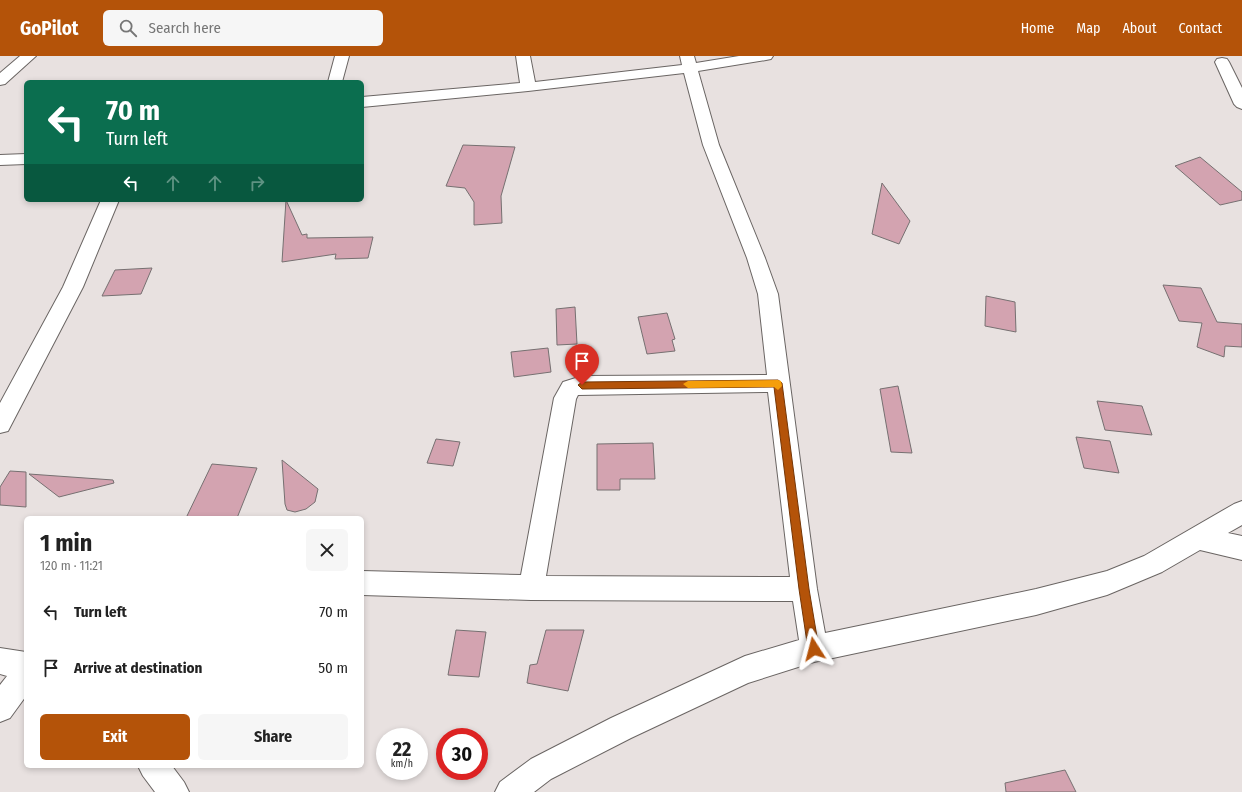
<!DOCTYPE html>
<html lang="en">
<head>
<meta charset="utf-8">
<style>
	:root { --surface:#fff; --page:#f6f6f6; --text:#222; --muted:#767676; --accent:#b45309 }
	body { margin:0; font-family:"Fira Sans Condensed",sans-serif; background:var(--page); color:var(--text); height:100vh; display:flex; flex-direction:column; font-size:15px; white-space:nowrap }
	* { box-sizing:border-box; margin:0 }
	p { font-size:13px; color:var(--muted) }
	.icon { flex:none; width:22px; height:22px; fill:none; stroke:currentColor; stroke-width:2; stroke-linecap:round; stroke-linejoin:round }
	.map { position:relative; flex:1; overflow:hidden }
	.panel { position:absolute; left:24px; top:460px; width:340px; height:252px; display:flex; flex-direction:column; background:var(--surface); border-radius:6px; box-shadow:0 2px 6px #0003 }
	.panel>* { flex:none }
	.top-card { position:absolute; left:24px; top:24px; width:340px; height:122px; border-radius:6px; box-shadow:0 2px 6px #0003; background:#0b6e4f; color:#fff; overflow:hidden }
	.speed { position:absolute; left:376px; top:672px; display:flex; gap:8px; font-size:20px; font-weight:700; text-align:center }
	.speed>* { display:grid; place-content:center; width:52px; height:52px; border-radius:50%; background:var(--surface); box-shadow:0 2px 6px #0003; line-height:1 }
	.speed small { font-size:10px; font-weight:400 }
	.speed .limit { border:6px solid #d22; background:#fff; color:#111 }
	.pin { position:absolute; display:grid; place-items:center; width:34px; height:34px; color:#fff; margin:-41px -17px; border-radius:50% 50% 50% 0; rotate:-45deg; box-shadow:0 0 4px #0007 }
	.pin .icon { rotate:45deg }
	.me { position:absolute; width:44px; margin:-22px; rotate:351deg; stroke-linejoin:round; filter:drop-shadow(0 0 3px #0008) }
	.turn { display:flex; align-items:center; gap:14px; height:84px; padding:0 16px; font-size:18px }
	.turn .icon { width:52px; height:52px; stroke-width:2.5 }
	.turn b { display:block; font-size:28px; line-height:34px }
	.lanes { display:flex; align-items:center; height:38px; padding:0 16px; background:#0003; justify-content:center; gap:20px; direction:ltr }
	.lanes .off { opacity:.35 }
	.round { display:grid; place-items:center; flex:none; width:42px; height:42px; border-radius:6px; background:var(--page) }
	.headline { display:flex; align-items:center; justify-content:space-between; height:68px; padding:0 16px }
	h1 { font-size:24px; font-weight:700; line-height:30px }
	.action { display:flex; gap:8px; margin-top:auto; padding:8px 16px }
	.action a { flex:1; height:46px; border-radius:6px; background:var(--accent); color:#fff; font-size:16px; font-weight:700; line-height:46px; text-align:center }
	.action a+a { background:var(--page); color:var(--text) }
	ul { padding:0; list-style:none }
	li { display:flex; align-items:center; gap:12px; height:56px; padding:0 16px }
	li div { flex:1 }
	li b { display:block; font-size:15px }
	li em { font-style:normal }
	header { display:flex; align-items:center; gap:24px; box-sizing:border-box; height:56px; padding:0 20px; background:var(--accent); color:#fff }
	header strong { font-size:19px }
	nav { display:flex; gap:22px; margin-inline-start:auto; font-size:14px }
	.search { width:280px; height:36px; background:var(--page); display:flex; align-items:center; gap:10px; box-sizing:border-box; padding:0 14px; border-radius:6px; color:var(--muted); font-size:15px }
	.map>svg:first-child { display:block }
	.building { fill:#d3a3b0; stroke:#767071 }
	.lines { fill:none; stroke-linecap:round; stroke-linejoin:round }
	.minor-casing { stroke:#6a6563; stroke-width:2 }
	.minor { fill:#fff; fill-rule:evenodd }
	.route { fill:#b45309; stroke:#753606 }
	.slow { fill:#f59e0b }
</style>
</head>
<body>
<header>
<strong>GoPilot</strong>
<div class="search"><svg class="icon" aria-label="search" viewBox="0 0 24 24"><circle cx="10" cy="10" r="6"/><path d="M15 15l6 6"/></svg>Search here</div>
<nav><a>Home</a><a>Map</a><a>About</a><a>Contact</a></nav>
</header>
<div class="map">
<svg width="1242" height="736" viewBox="0 0 1242 736">
	<rect width="100%" height="100%" fill="#e8e1e0"/>
	<path class="building" d="M463,89L515,91L501,140L502,167L474,169V146L465,132L446,130Z
		M1200,101L1242,136V144L1220,149L1175,110Z
		M882,127L910,165L899,188L872,178Z
		M286,144L302,179L307,178V182L373,181L368,202L335,203L336,198L282,206Z
		M152,212L141,238L102,240L115,214Z
		M1163,229L1201,232L1217,266L1242,268V291L1225,290L1224,301L1197,291L1202,267L1179,265Z
		M986,240L1015,246L1016,276L985,270Z
		M575,251L577,288L557,289L556,253Z
		M667,257L675,283L672,284L675,295L647,298L638,261Z
		M548,292L551,316L514,321L511,296Z
		M898,330L912,397L891,396L880,333Z
		M1097,345L1142,350L1152,379L1105,374Z
		M1076,381L1110,385L1119,417L1084,412Z
		M436,383L460,386L453,410L427,407Z
		M653,387L655,423H620V434H597V388Z
		M282,404L318,433L315,446L306,453L295,456L287,454L285,448Z
		M212,408L257,412L237,462H186Z
		M10,415L26,416V451L0,449V431Z
		M29,418L113,424L114,427L59,441Z
		M456,574L486,576L479,621L448,619Z
		M546,574H584L568,635L527,627L530,609L537,608Z
		M1065,714L1076,736H1006L1005,727Z"/>
	<g class="lines">
		<defs>
			<path id="minor" d="M20,0H36L5,28L0,29V17Z
				M335,0H349L342,26H328Z
				M516,0H530L535,26L682,9L680,0H694L696,7L739,0H773L771,3L766,4L698,15L719,89L765,202L778,238L817,533L825,577L1036,533L1107,515L1144,500L1234,448L1242,445V469L1228,477L1242,480V504L1200,494L1162,516L1107,539L1036,559L814,606L748,627L631,682L551,723L534,736H495L500,726L531,703L611,662L745,600L799,584L793,545L531,544L362,539V515L521,519L554,342L563,326L582,320L767,319L758,238L747,202L703,89L684,17L528,35L362,51V41L520,27ZM768,336L790,521L546,520L576,343L578,339Z
				M1222,2L1227,3L1229,6L1242,32V53L1237,51L1234,48L1215,6L1217,3Z
				M26,98V108L0,109V99Z
				M101,144H119L83,231L8,375L0,377V347L63,231Z
				M0,592L26,596V640L10,662L0,666V629L7,620L0,618Z
				M138,710H172L184,726L189,736H155L143,720Z"/>
		</defs>
		<use href="#minor" class="minor-casing"/>
		<use href="#minor" class="minor"/>
	</g>
	<path class="route" d="M778,324L782,327L809,533L819,593L818,597L814,599L810,597L808,593L799,533L774,331L582,333L578,329L582,326Z"/>
	<path class="slow" d="M778,324L781,325L782,330L778,334L774,331L688,332L683,328L688,325Z"/>
</svg>
<div class="speed"><div>22<small>km/h</small></div><div class="limit">30</div></div>
<div class="pin" style="left:582px;top:329px;background:#d93025"><svg class="icon" aria-label="arrive" viewBox="0 0 24 24"><path d="M6 21V4h12l-3 4 3 4H6"/></svg></div>
<svg class="me" style="left:814px;top:593px" viewBox="-20 -20 40 40"><path d="M0-17L14 15 0 8-14 15z" fill="#b45309" stroke="#fff" stroke-width="4"/></svg>
<div class="top-card">
<div class="turn"><svg class="icon" aria-label="left" viewBox="0 0 24 24"><path d="M17 20v-9H6M10 6l-5 5 5 5"/></svg><div><b>70 m</b>Turn left</div></div>
<div class="lanes"><svg class="icon" aria-label="left" viewBox="0 0 24 24"><path d="M17 20v-9H6M10 6l-5 5 5 5"/></svg><svg class="icon off" aria-label="ahead" viewBox="0 0 24 24"><path d="M12 20V5M6 11l6-6 6 6"/></svg><svg class="icon off" aria-label="ahead" viewBox="0 0 24 24"><path d="M12 20V5M6 11l6-6 6 6"/></svg><svg class="icon off" aria-label="right" viewBox="0 0 24 24"><path d="M7 20v-9h11M14 6l5 5-5 5"/></svg></div>
</div>
<section class="panel">
<div class="headline"><div><h1>1 min</h1><p>120 m · 11:21</p></div><a class="round"><svg class="icon" aria-label="close" viewBox="0 0 24 24"><path d="M6 6l12 12M18 6L6 18"/></svg></a></div>
<ul>
<li><svg class="icon" aria-label="left" viewBox="0 0 24 24"><path d="M17 20v-9H6M10 6l-5 5 5 5"/></svg><div><b>Turn left</b></div><em>70 m</em></li>
<li><svg class="icon" aria-label="arrive" viewBox="0 0 24 24"><path d="M6 21V4h12l-3 4 3 4H6"/></svg><div><b>Arrive at destination</b></div><em>50 m</em></li>
</ul>
<div class="action"><a>Exit</a><a>Share</a></div>
</section>
</div>
</body>
</html>
